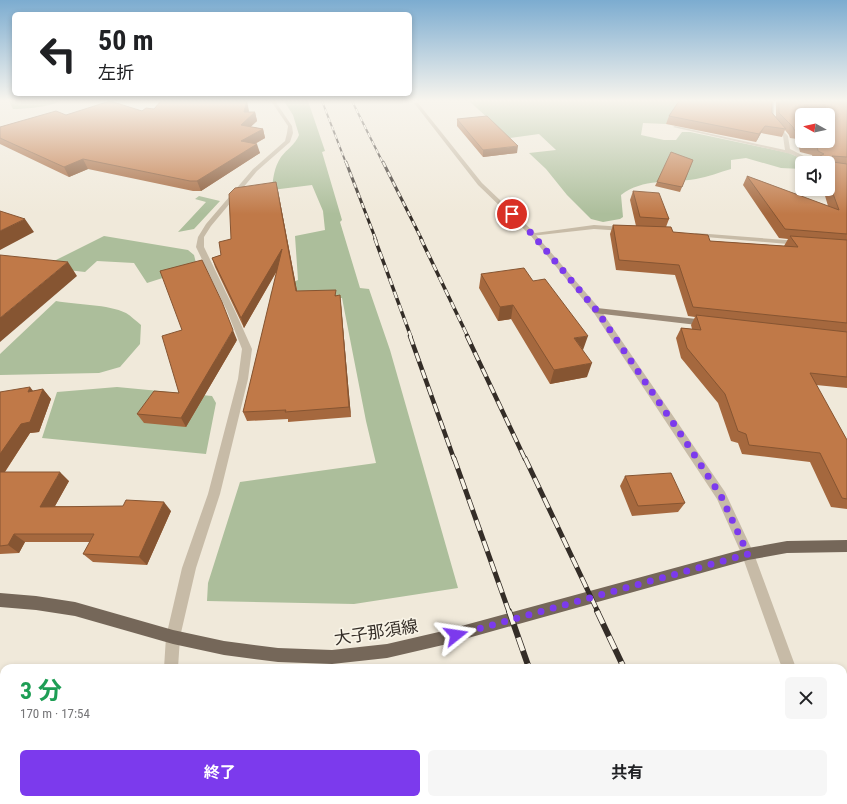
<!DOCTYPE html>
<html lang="ja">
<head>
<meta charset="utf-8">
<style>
	:root { --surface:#fff; --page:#f6f6f6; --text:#202124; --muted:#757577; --accent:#7c3aed }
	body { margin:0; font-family:"Roboto Condensed","Noto Sans JP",sans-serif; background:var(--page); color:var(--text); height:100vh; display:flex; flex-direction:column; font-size:15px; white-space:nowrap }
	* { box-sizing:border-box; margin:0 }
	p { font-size:13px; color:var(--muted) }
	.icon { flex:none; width:22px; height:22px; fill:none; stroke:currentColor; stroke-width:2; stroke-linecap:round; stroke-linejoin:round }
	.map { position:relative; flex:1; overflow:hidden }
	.details { position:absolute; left:0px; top:664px; width:847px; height:140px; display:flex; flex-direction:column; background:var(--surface); border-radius:12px 12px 0 0; box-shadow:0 2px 6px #0003 }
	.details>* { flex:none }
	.banner { position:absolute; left:12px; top:12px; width:400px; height:84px; border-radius:6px; box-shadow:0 2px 6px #0003; background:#fff; color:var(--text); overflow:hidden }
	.needle { width:26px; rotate:278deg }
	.buttons { position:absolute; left:795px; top:108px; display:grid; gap:8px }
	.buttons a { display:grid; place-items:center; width:40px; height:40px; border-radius:6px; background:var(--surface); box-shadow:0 2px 6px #0003; font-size:20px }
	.pin { position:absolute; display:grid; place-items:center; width:34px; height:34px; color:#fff; margin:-17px; border:2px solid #fff; border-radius:50%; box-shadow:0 1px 4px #0007 }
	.me { position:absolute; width:44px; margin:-22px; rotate:75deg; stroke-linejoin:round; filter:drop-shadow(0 0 3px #0008) }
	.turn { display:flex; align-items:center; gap:14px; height:84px; padding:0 20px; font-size:18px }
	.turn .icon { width:52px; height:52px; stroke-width:2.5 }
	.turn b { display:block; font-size:28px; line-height:34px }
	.round { display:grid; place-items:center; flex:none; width:42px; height:42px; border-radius:6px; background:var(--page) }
	.overview { display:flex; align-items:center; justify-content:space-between; height:68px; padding:0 20px }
	h1 { font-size:24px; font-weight:700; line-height:30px; color:#1e9e55 }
	.cta { display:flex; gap:8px; margin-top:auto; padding:8px 20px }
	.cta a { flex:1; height:46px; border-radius:6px; background:var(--accent); color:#fff; font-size:16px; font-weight:700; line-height:46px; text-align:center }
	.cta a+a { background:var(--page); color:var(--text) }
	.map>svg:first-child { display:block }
	.green { fill:#acbe9b }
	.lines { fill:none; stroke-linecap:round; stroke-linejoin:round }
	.minor { fill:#c7bba7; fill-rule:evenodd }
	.tertiary { fill:#c7bba7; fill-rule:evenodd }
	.secondary { fill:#9b8a78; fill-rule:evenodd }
	.primary { fill:#756759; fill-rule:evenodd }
	.rail-far5-casing { stroke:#342d27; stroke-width:2 }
	.rail-far4-casing { stroke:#342d27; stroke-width:3 }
	.rail-far3-casing { stroke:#342d27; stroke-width:3.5 }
	.rail-far2-casing { stroke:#342d27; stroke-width:4.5 }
	.rail-far1-casing { stroke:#342d27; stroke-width:5 }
	.rail-casing { stroke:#342d27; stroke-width:6 }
	.rail-far5 { stroke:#f8f3e6; stroke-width:1.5; stroke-dasharray:4.5; stroke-linecap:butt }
	.rail-far4 { stroke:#f8f3e6; stroke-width:2; stroke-dasharray:5.5; stroke-linecap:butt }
	.rail-far3 { stroke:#f8f3e6; stroke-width:2.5; stroke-dasharray:7; stroke-linecap:butt }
	.rail-far2 { stroke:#f8f3e6; stroke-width:3; stroke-dasharray:9; stroke-linecap:butt }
	.rail-far1 { stroke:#f8f3e6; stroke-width:3.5; stroke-dasharray:11; stroke-linecap:butt }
	.rail { stroke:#f8f3e6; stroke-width:4.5; stroke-dasharray:14; stroke-linecap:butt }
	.wall { fill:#a5683e; fill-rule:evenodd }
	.shaded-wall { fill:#865532 }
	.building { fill:#c07948; stroke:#865532 }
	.route { stroke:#7c3aed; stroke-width:7; stroke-dasharray:0 12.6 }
	.labels { text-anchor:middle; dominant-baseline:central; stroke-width:3.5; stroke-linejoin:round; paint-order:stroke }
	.near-street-label { font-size:17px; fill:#342d27; stroke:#f8f3e6 }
</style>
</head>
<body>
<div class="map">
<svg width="847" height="804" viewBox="0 0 847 804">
	<rect width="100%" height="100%" fill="#f0e9da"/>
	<path class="green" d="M9,101H60C50,107 25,109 13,109Z
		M284,101H308L325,151L322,152L342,220L340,222L360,288L369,289L390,350L458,588L354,604L207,601L208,583L240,482L376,463L366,421L342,298H270L271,292L298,280L295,236L325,230L323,211L312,185L272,190C273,178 274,168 281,157C287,149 295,145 299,135L293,115Z
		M469,101H680L675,112L666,124L643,123L641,135L664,140H676L682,132H690L789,153L812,163H802V169L781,168L746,158L731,160V169C720,172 708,177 696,179C670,183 643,178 621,195L623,217L620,219L603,222L591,219L567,195L546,169L529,153L556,150L539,134L510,138Z
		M199,196L220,201L194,229L178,232L206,202L195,199Z
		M104,236L188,250L194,255L197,267L147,283L134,263L97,261L85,272L50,268L0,288Z
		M56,301C77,305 108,304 126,313C131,316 136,321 141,325L140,344L120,367L99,373L0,375V354Z
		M117,387L212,396L216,403L206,454L42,438L57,392Z"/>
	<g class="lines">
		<path class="minor" d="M271,101H275L292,126L293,133L290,142L257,171L211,226L204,237V247L235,311L252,349L248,379L220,494L196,568L180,637L178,642L173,644L168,642L166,637L182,568L208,494L238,379L242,349L227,311L196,247L198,237L206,224L253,169L285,141L287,133L288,126Z
			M770,101H774V121L788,136L790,149L818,163H810L791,154L673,127L675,126L785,150L783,136L770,121Z
			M414,103H418L482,183L535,233L594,225L624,227L627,229L624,231L594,229L531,236L478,185Z
			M696,233L799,241L803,243L799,245L694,236L693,235Z"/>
		<path class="tertiary" d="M533,233L535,234L600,309L725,492L754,554L796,668H782L742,555L717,499L594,313L531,236L530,235Z
			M173,630L178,632L180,637L178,668H164L166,637L168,632Z
			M843,784L847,786V804H839L837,800H843Z
			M197,800H215L217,804H199Z"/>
		<path class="secondary" d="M597,308L706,320L710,323L706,326L594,313L593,311Z"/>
		<path class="primary" d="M847,540V552L787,553L748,560L443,645L387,658L332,664L278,662L224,655L173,644L75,616L36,610L0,607V593L36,596L75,602L173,630L224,641L278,648L332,650L387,644L443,631L748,548L787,541Z"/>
		<defs>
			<path id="rail-far5" d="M322,101L346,163
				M352,101L383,163"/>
			<path id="rail-far4" d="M346,162L376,240
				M383,162L422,240"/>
			<path id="rail-far3" d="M375,239L411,337
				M421,239L468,337"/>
			<path id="rail-far2" d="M410,336L454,459
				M467,336L525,459"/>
			<path id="rail-far1" d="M454,458L509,612
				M525,458L598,612"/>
			<path id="rail" d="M509,611L529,668
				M597,611L624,668
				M578,800L580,804
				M685,800L687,804"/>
		</defs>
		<use href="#rail-far5" class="rail-far5-casing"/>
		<use href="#rail-far4" class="rail-far4-casing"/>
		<use href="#rail-far3" class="rail-far3-casing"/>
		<use href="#rail-far2" class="rail-far2-casing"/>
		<use href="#rail-far1" class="rail-far1-casing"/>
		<use href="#rail" class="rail-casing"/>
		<use href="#rail-far5" class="rail-far5"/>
		<use href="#rail-far4" class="rail-far4"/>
		<use href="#rail-far3" class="rail-far3"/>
		<use href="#rail-far2" class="rail-far2"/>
		<use href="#rail-far1" class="rail-far1"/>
		<use href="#rail" class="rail"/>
	</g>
	<path class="wall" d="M161,101H247L248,112H255L257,121L250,127L263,129L265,138L255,144L260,153L201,191H193L88,169L69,177L0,144V127L66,115L142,111L154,109Z
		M776,101H847V388L816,385L847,440V509L831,507L810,462L742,454L738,443L731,441L718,403L681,358L676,338L681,328L692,329L691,325L695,317L688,316L675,275L616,270L610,234L613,225L636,226L630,200L633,191L669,219L666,227L673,232L710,241L785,246H784L788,239L779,238L743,185L747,176L828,206L823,189H828V163H816L817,161L813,159L812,155L800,152L797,139L790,138L789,135L785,130L782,137L761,133L756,142L666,124L669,116L772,113L776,117ZM802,115L828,141H802Z
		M457,119L517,153L483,157L457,126Z
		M693,160L680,192L655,186L657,182Z
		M278,191L297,291L336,295L341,305L351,417L288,422V419L247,421L243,412L277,271L244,328L215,267L212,258L221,255L231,239Z
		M481,274L533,281L583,350L587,377L550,384L511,319L498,321L479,288Z
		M237,340L186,427L144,423L137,414L179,393Z
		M43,389L51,399L39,432L30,433L5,472L69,481L55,506L171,511L147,565L93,562L83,554L90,542H25L19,553L0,554V392L33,391Z
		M625,476L685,503L678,512L632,516L620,486Z
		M747,800H811L813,804H749Z"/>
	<path class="shaded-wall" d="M247,101L249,111L246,120L255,112L257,121L243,134L241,125Z
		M765,126L761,133L756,142L759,134Z
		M263,129L265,138L243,150L241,141Z
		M257,144L260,153L201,191L197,181Z
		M518,146L517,153L483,157V150Z
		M83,159L88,169L69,177L64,167Z
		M276,182L278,191L299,301L296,291Z
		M25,219L34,232L0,250V231Z
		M282,249L284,258L244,328L241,318Z
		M68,262L77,276L0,342V318Z
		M340,295L341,305L351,417L349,407Z
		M513,305L511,319L498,321L500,307Z
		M233,330L237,340L186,427L181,418Z
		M588,336L583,350L574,338Z
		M592,363L587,377L550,384L554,370Z
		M30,387L38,397L28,392Z
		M43,389L51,399L39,432L30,433L0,479V454Z
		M60,472L69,481L50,515L40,507Z
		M164,502L171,511L147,565L139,557Z
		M14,534L25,542L19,553L8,545Z
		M54,800H68V804H54Z
		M129,800L139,801L140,804H129Z"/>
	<path class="building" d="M110,101L142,111L146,108L154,109L161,101H247L244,112H255L241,125L263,129L241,141L257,144L197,181H190L83,159L64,167L0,138V127L56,111L66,115Z
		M679,101H772V113L786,129L765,126L759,134L669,116Z
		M779,101H847V157L832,156L833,162L847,164V234L785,229L747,176L839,210L828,180V163H822L820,156L824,154L818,151L817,147L805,144L804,141H828V115H802V135L801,131L794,130L793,127L779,113Z
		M487,116L518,146L483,150L457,119Z
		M671,152L693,160L682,187L657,182Z
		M276,182L296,291L336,290L335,296L340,295L349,407L285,412L286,410L243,412L282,249L241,318L212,258L221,255L219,242L231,239L229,194L235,188Z
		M633,191L659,193L669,219L640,217Z
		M0,211L25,219L0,231Z
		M613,225L671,227L673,232L708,235L710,241L798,247L790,236L847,240V323L693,307L679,265L619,260Z
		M0,255L68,262L0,318Z
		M202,260L222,302L233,330L181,418L137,414L154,391L179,393L162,336L182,330L160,271Z
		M524,268L533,281L545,279L588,336L574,338L592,363L554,370L513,305L500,307L481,274Z
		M696,315L847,332V377L810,373L847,440V499L842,498L820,453L749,445L746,434L738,431L725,394L687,348L681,328L701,330Z
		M30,387L28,392L43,389L30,422L21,424L0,454V392Z
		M0,472H60L40,507L123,506L126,500L164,502L139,557L83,554L94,534H14L8,545L0,546Z
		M671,473L685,503L638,506L625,476Z
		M0,700H4V800H54V804H0Z
		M128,800H129V804H121Z
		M761,800H811L813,804H763Z"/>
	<linearGradient id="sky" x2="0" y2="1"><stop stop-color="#7cacd0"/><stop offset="0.47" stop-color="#f8f5ee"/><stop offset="1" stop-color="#f8f5ee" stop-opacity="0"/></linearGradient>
	<rect width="847" height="214" fill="url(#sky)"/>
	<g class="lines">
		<path class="route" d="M456,635L748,554L721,496L684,439L597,311L533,235L512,214"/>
	</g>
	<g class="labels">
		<g class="near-street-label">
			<text transform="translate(376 632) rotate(-9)">大子那須線</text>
		</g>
	</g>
</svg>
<div class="buttons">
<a><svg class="needle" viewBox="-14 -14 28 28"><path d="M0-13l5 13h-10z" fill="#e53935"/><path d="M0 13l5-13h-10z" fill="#757577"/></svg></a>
<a><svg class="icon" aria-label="sound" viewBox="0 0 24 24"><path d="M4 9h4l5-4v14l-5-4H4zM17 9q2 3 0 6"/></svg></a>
</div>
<div class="pin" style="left:512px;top:214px;background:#d93025"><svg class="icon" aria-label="arrive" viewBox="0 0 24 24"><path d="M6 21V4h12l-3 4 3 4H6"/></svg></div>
<svg class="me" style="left:456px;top:635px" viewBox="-20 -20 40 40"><path d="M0-17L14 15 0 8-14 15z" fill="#7c3aed" stroke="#fff" stroke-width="4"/></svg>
<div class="banner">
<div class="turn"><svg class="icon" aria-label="left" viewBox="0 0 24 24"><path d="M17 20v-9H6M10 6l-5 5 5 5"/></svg><div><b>50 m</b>左折</div></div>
</div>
<section class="details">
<div class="overview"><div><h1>3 分</h1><p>170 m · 17:54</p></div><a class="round"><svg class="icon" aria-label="close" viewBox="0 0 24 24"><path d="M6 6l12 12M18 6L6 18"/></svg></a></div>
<div class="cta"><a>終了</a><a>共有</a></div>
</section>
</div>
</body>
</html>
